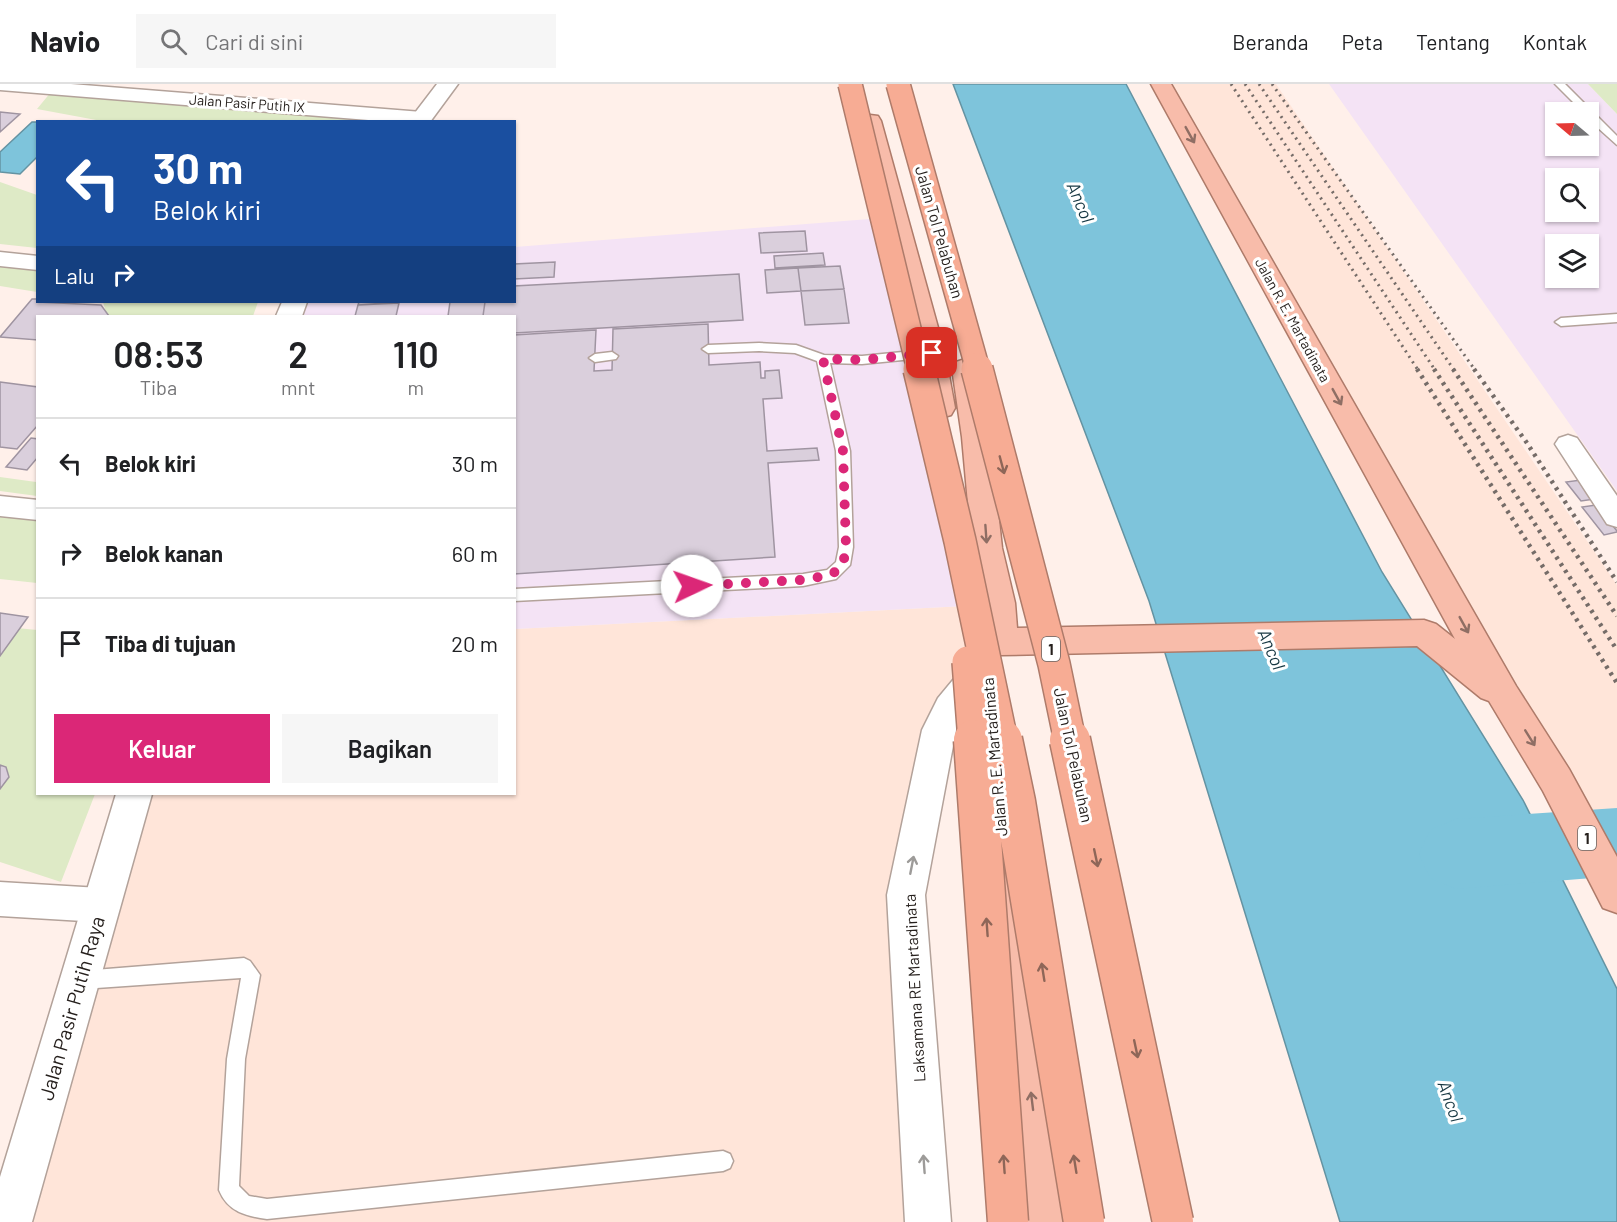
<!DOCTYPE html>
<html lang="id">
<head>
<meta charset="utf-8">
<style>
	:root { --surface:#fff; --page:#f6f6f6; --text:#202124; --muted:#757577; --line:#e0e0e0; --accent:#db2777 }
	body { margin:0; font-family:Barlow,sans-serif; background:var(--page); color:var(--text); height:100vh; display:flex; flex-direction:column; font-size:22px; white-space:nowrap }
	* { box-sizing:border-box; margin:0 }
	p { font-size:20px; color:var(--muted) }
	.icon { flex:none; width:33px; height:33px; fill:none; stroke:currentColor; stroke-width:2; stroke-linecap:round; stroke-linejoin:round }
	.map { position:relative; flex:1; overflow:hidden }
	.panel { position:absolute; left:36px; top:231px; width:480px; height:480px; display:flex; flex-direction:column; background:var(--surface); border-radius:0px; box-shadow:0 2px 4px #0004 }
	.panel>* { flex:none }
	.banner { position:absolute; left:36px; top:36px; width:480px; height:183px; border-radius:0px; box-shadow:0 2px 4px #0004; background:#1a4fa0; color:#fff; overflow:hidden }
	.needle { width:39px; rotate:289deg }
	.buttons { position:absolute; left:1545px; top:18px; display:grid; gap:12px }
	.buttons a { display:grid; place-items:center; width:54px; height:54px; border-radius:0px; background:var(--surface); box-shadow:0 2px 4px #0004; font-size:30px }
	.pin { position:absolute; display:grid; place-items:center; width:51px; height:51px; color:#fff; margin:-26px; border-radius:12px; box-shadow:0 3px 9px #0006 }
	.me { position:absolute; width:66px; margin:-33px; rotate:87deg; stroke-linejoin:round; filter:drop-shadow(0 0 4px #0008) }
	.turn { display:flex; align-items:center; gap:21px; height:126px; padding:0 18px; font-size:27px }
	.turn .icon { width:78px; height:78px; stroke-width:2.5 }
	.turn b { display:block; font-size:42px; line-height:51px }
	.then { display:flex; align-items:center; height:57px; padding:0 18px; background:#0003; gap:12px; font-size:22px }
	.eta { display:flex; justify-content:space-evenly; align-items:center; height:102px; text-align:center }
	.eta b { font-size:36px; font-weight:600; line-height:42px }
	.button { display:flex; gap:12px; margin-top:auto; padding:12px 18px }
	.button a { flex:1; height:69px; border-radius:0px; background:var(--accent); color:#fff; font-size:24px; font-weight:600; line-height:69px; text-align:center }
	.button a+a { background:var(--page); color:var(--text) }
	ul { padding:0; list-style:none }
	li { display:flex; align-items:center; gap:18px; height:90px; padding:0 18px; border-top:2px solid var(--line) }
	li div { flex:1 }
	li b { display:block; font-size:22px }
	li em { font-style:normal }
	header { display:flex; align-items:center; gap:36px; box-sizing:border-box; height:84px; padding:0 30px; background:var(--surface); border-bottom:2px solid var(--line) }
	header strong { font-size:28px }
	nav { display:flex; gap:33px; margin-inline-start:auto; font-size:21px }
	.search { width:420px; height:54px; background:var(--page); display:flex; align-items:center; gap:15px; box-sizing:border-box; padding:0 21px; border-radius:0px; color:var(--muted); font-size:22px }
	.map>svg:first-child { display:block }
	.built { fill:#ffe5d9 }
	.industrial { fill:#f4e3f5; fill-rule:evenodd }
	.green { fill:#deeac6 }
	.water { fill:#7ec4db; stroke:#6493a2; stroke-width:1.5 }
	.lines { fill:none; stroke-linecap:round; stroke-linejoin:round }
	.river { fill:#7ec4db; fill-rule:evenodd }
	.building { fill:#dacfdc; stroke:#9f94a1; stroke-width:1.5 }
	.service-casing { stroke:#b3a29a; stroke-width:3 }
	.minor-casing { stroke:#b3a29a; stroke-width:3 }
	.tertiary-casing { stroke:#b3a29a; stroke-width:3 }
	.trunk-casing { stroke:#ae7b6a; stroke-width:3 }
	.service { fill:#fff; fill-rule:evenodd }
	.minor { fill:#fff; fill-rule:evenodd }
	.tertiary { fill:#fff; fill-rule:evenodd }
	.trunk { fill:#f8bcaa; fill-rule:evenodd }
	.rail-far1 { stroke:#756c68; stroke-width:3; stroke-dasharray:2 4.5; stroke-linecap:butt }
	.rail { stroke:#756c68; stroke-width:4.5; stroke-dasharray:3 5; stroke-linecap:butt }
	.motorway-bridge-far2-casing { stroke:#ae7b6a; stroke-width:26; stroke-linecap:butt }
	.motorway-bridge-far1-casing { stroke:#ae7b6a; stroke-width:34; stroke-linecap:butt }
	.motorway-bridge-casing { stroke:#ae7b6a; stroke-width:43; stroke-linecap:butt }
	.motorway-bridge-far2 { stroke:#f7ac94; stroke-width:23 }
	.motorway-bridge-far1 { stroke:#f7ac94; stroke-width:31 }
	.motorway-bridge { stroke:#f7ac94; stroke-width:40 }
	.oneway { stroke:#8f6e64 }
	.oneway2 { stroke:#8e6658 }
	.oneway3 { stroke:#9d9b99 }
	.route { stroke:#db2777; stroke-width:10; stroke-dasharray:0 18 }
	.labels { text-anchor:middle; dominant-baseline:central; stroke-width:6; stroke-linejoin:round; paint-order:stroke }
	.far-street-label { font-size:14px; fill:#26201d; stroke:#fff }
	.shield { fill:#fff; stroke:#676361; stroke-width:1.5 }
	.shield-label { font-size:15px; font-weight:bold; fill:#26201d }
	.street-label { font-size:16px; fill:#26201d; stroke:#fff }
	.water-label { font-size:18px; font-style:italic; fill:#153641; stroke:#fff }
	.near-street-label { font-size:20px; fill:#26201d; stroke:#fff }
</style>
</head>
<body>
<header>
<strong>Navio</strong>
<div class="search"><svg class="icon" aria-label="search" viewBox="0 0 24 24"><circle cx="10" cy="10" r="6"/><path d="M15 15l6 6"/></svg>Cari di sini</div>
<nav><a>Beranda</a><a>Peta</a><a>Tentang</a><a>Kontak</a></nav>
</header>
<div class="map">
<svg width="1617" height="1138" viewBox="0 0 1617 1138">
	<rect width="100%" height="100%" fill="#fff0ea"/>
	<path class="built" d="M1162,0H1276L1617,501V811Z
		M965,522L970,601L950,624L906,811L928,1138H9L134,710H514L515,545Z"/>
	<path class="industrial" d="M1329,0H1588L1617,30V407ZM1556,28H1588V62H1556ZM1556,94H1588V128H1556ZM1556,160H1588V194H1556Z
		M882,134L965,522L515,545L514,232H289L294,218H514L515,163Z"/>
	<path class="green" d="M1588,0H1617V30Z
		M51,8L367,24L358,38H107L37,25Z
		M0,98L37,111V164L0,160Z
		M0,181L37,184V208L0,202Z
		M103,218H258L253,232H107Z
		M0,393L36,398L37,396V412L0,407Z
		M0,433L37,436V499L0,495Z
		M7,543L37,546L38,710H95L61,798L0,778V553Z"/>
	<path class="water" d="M953,0H1126L1382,488L1523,716L1617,905V1138H1340L1149,517Z
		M32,38H37V73L20,90L0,88V68Z"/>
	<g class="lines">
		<path class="river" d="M1617,724V792L1456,805L1430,794L1419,770L1430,746L1456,735Z"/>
	</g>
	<path class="building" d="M0,28L20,30L0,48Z
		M805,147L807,167L761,169L759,149Z
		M823,169L825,181L775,184L774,172Z
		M555,178L554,193L514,195V180Z
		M840,182L844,205L801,207L798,184Z
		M798,184L801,207L767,209L765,186Z
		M739,190L743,236L514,249V232H483L485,218H514V202Z
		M844,205L849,239L805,241L801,207Z
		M32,215H38V218L101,221L109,232H38V256L0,253Z
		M359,218H399L358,221Z
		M450,218H485L483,232H448Z
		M399,219L396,232H355L358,221Z
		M708,240L709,281L760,278L761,294H765V287L779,286L782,314L763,315L767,367L817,364L819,376L768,379L775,473L514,490V251L596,246L594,287L612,286L613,245Z
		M0,298L38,303V341L17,365L0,363Z
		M31,354L38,355V373L27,386L6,383Z
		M1581,396L1595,415L1581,417L1566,398Z
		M1596,421L1617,447V448L1604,451L1582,423Z
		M0,529L28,533L0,572Z
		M0,681L6,683L9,693L0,705Z"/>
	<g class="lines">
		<defs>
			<path id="service" d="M1555,0H1565L1617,52V61L1588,35V28H1583Z
				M1617,230V238L1561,242L1555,238L1561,234Z
				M759,259L796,261L824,271L862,272L923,266L929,270L923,274L862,280L830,279L850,367L853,463L850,481L836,495L803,502L514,517V505L803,490L827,486L836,478L839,463L836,367L817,277L795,269L759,267L708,269L702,265L708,261Z
				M612,268L618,272L616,275L595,278L589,274L595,270Z
				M244,874L250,877L260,891L245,975L239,1102L249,1112L267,1115L723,1067L730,1070L733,1077L730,1084L723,1087L267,1135C246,1132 228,1128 219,1106L227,975L241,894L82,905L76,902L73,896L76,890L82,887Z"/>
			<path id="minor" d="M0,0H71L422,28L429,30L432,34L429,38H393L0,6Z
				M0,168L38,172V186L0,182Z
				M1568,351L1577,354L1617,412V443L1607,440L1555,360L1559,354Z
				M0,412L38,416V436L0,432Z
				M0,798L100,804L112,809L117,821L112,833L100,838L0,832Z"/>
			<path id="tertiary" d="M437,0H458L430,38H408Z
				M282,218H307L302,232H276Z
				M984,569L996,573L1001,583C989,606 968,623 956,646L925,811L951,1138H905L887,811L922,646L938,614L972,573Z
				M116,710H152L32,1138H0V1093Z"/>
			<path id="trunk" d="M1151,0H1171L1516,602L1569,685L1617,773V829L1603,824L1543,707L1489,617L1481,614L1417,562L1001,571L989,567L985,558L983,519L972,464L962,353L952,284L956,278L965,275L974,278L978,284L990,353L1002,464L1015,519L1017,544L1424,536L1436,540L1455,555Z
				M870,31L878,32L881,37L945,269L955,324L951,331L941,334L931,331L927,324L919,269L859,37L862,32Z
				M997,703L1010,707L1015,719L1069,1138H1023L979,719L984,707Z"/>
		</defs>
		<use href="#service" class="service-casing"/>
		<use href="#minor" class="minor-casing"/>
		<use href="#tertiary" class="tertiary-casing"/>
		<use href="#trunk" class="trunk-casing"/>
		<use href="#service" class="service"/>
		<use href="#minor" class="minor"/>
		<use href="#tertiary" class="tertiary"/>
		<use href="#trunk" class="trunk"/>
		<path class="rail-far1" d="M1231,0L1418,286
			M1245,0L1435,286
			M1259,0L1454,286
			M1272,0L1475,286"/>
		<path class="rail" d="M1417,285L1617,599
			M1434,285L1617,566
			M1453,285L1617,532
			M1474,285L1527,359L1617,498"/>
		<defs>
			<path id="motorway-bridge-far2" d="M850,0L919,286
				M898,0L978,286"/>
			<path id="motorway-bridge-far1" d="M919,285L960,457L1002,657
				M977,285L1054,580L1070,657
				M968,578L974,657"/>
			<path id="motorway-bridge" d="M974,656L1008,1138
				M1002,656L1015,718L1084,1138
				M1070,656L1173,1138"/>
		</defs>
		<use href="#motorway-bridge-far2" class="motorway-bridge-far2-casing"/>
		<use href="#motorway-bridge-far1" class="motorway-bridge-far1-casing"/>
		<use href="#motorway-bridge" class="motorway-bridge-casing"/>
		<use href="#motorway-bridge-far2" class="motorway-bridge-far2"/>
		<use href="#motorway-bridge-far1" class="motorway-bridge-far1"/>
		<use href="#motorway-bridge" class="motorway-bridge"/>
	</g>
	<defs><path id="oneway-shaft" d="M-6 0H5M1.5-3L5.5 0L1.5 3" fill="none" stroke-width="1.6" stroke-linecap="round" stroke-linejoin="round" transform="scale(1.5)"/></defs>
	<g class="oneway">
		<use href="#oneway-shaft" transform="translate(1190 51) rotate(61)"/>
		<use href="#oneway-shaft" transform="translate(1337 313) rotate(61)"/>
		<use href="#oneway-shaft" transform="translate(986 450) rotate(86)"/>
		<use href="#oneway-shaft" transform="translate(1464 541) rotate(61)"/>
		<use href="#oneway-shaft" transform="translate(1530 654) rotate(58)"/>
		<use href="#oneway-shaft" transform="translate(1032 1017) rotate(-97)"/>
	</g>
	<g class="oneway2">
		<use href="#oneway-shaft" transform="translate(1002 381) rotate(75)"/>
		<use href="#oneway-shaft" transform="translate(1096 774) rotate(78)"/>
		<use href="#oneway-shaft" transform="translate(987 843) rotate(-94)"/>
		<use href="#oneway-shaft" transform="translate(1043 888) rotate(-99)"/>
		<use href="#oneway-shaft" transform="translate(1136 965) rotate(78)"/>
		<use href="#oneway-shaft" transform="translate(1004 1080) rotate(-94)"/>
		<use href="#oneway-shaft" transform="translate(1075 1080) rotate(-99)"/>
	</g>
	<g class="oneway3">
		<use href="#oneway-shaft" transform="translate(912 781) rotate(-79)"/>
		<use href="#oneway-shaft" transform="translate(924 1080) rotate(-94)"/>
	</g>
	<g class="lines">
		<path class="route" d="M692,502L802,496L831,491L843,481L846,463L843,367L823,275L862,276L932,269"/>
	</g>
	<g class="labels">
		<g class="far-street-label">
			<text transform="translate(247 19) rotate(4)">Jalan Pasir Putih IX</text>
			<text transform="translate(1293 236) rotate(61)">Jalan R. E. Martadinata</text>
		</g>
		<g class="shield">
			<rect x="1042" y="553" width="18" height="24" rx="4.5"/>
			<rect x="1578" y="742" width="18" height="24" rx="4.5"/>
		</g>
		<g class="shield-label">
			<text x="1051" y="565">1</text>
			<text x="1587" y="754">1</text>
		</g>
		<g class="street-label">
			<text transform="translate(940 148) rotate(74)">Jalan Tol Pelabuhan</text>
			<text transform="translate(1074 671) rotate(78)">Jalan Tol Pelabuhan</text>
			<text transform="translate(994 673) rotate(-95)">Jalan R. E. Martadinata</text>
			<text transform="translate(914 904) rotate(-93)">Laksamana RE Martadinata</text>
		</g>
		<g class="water-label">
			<text transform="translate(1081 118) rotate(67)">Ancol</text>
			<text transform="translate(1272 565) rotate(67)">Ancol</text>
			<text transform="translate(1451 1017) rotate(70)">Ancol</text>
		</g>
		<g class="near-street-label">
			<text transform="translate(71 924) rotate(-74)">Jalan Pasir Putih Raya</text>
		</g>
	</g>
</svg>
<div class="buttons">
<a><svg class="needle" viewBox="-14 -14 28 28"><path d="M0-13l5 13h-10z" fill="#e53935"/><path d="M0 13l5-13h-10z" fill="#757577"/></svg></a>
<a><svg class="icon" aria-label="search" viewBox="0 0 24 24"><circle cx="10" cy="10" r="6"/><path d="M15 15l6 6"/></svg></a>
<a><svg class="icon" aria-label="layers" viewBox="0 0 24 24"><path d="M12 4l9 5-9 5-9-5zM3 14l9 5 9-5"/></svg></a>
</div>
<div class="pin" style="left:932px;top:269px;background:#d93025"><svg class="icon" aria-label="arrive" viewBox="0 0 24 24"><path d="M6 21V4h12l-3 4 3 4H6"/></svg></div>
<svg class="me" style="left:692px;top:502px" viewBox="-20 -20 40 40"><circle r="19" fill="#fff"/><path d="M0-13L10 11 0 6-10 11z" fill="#db2777"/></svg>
<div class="banner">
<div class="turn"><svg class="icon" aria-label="left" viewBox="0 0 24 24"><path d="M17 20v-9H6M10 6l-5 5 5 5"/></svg><div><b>30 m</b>Belok kiri</div></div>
<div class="then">Lalu<svg class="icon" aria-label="right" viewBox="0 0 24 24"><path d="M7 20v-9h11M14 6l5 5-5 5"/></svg></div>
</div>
<section class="panel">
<div class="eta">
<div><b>08:53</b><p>Tiba</p></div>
<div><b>2</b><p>mnt</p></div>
<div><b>110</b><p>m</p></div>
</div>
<ul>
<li><svg class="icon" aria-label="left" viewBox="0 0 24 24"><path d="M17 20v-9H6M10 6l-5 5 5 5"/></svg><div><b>Belok kiri</b></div><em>30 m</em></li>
<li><svg class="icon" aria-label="right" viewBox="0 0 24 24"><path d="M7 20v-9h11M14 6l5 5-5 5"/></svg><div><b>Belok kanan</b></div><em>60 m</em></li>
<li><svg class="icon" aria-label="arrive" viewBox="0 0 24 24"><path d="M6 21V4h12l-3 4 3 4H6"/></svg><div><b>Tiba di tujuan</b></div><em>20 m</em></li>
</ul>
<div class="button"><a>Keluar</a><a>Bagikan</a></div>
</section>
</div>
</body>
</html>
